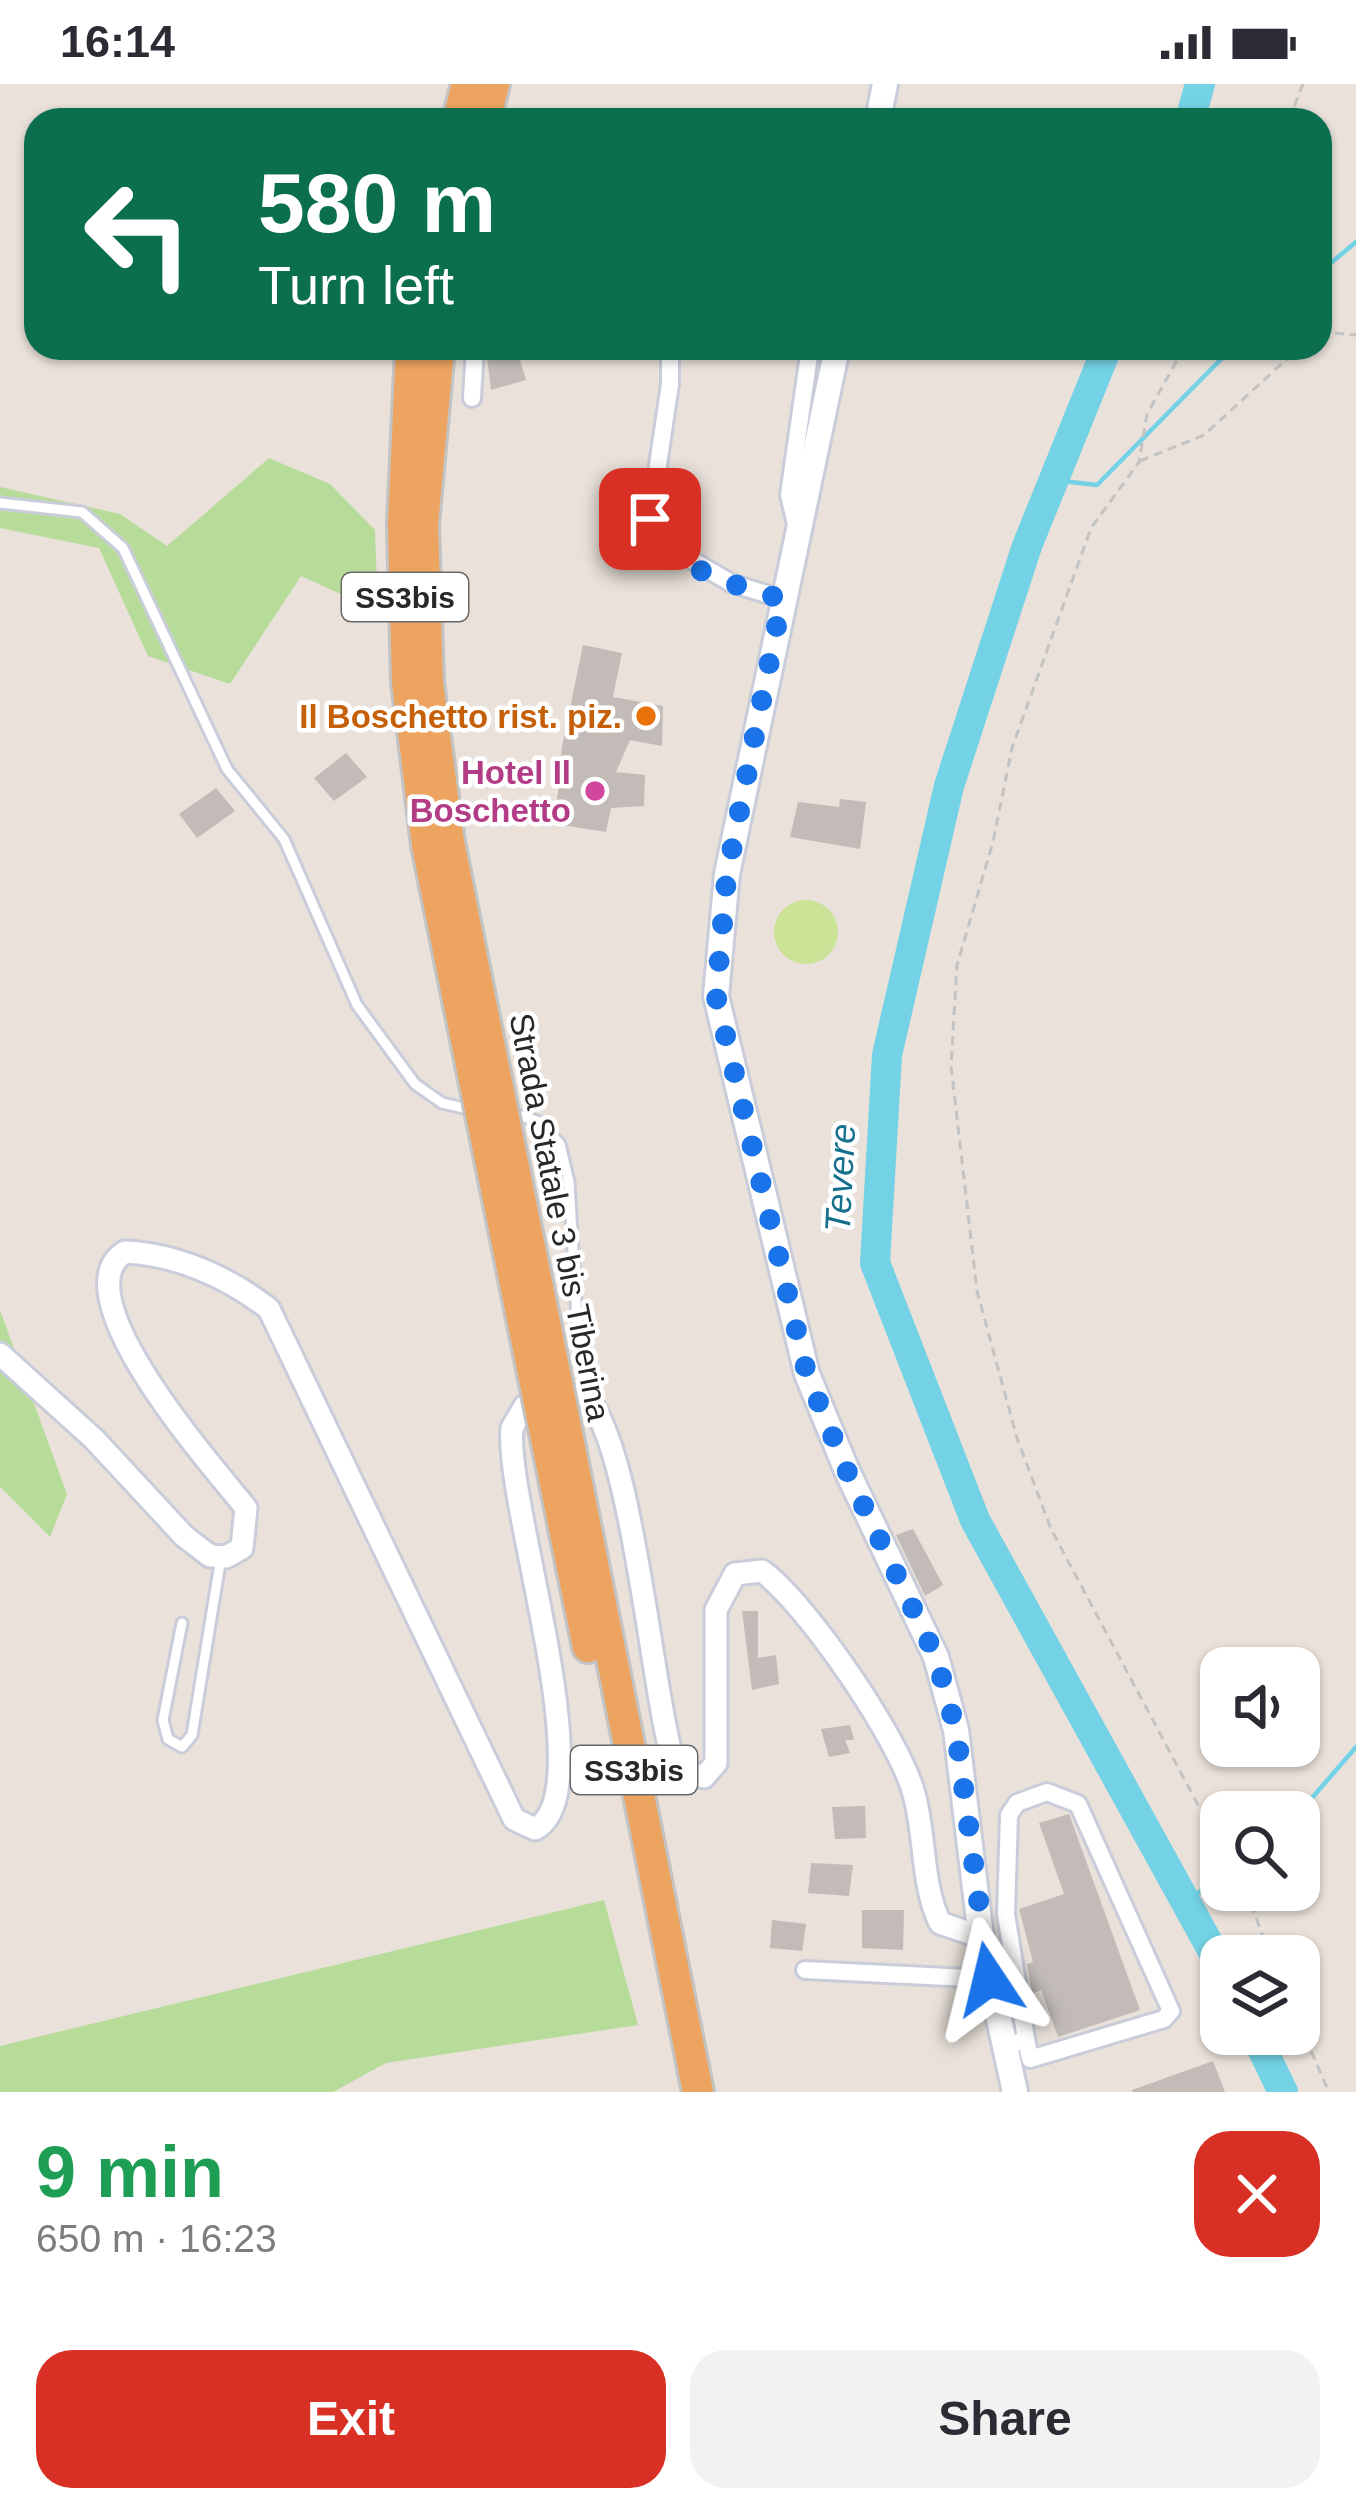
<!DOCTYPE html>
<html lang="en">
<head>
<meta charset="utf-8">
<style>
	:root { --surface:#fff; --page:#f2f2f3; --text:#2b2b33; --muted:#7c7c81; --accent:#d93025 }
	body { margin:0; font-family:Arial,sans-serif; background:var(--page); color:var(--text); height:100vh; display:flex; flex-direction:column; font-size:45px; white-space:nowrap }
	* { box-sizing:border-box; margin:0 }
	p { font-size:39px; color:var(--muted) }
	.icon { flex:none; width:66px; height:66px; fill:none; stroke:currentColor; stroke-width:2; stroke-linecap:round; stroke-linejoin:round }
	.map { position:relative; height:2008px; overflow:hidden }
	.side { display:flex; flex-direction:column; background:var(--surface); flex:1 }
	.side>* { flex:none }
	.guide { position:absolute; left:24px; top:24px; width:1308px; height:252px; border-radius:36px; box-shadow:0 3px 9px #0004; background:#0b6e4f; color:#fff; overflow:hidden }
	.buttons { position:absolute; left:1200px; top:1563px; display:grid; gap:24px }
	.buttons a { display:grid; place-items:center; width:120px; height:120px; border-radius:24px; background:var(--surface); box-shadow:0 3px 9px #0004; font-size:60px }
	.pin { position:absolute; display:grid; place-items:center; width:102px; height:102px; color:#fff; margin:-51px; border-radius:24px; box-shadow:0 6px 18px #0006 }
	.me { position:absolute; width:132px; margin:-66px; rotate:350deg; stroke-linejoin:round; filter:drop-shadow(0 0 9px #0008) }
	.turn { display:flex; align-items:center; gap:42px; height:252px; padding:0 36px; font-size:54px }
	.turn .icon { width:156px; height:156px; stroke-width:2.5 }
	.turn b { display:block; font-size:84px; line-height:102px }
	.round { display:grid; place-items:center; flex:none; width:126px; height:126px; border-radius:36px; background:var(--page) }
	.head { display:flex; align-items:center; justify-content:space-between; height:204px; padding:0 36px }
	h1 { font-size:72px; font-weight:800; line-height:90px; color:#1e9e55 }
	.button { display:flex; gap:24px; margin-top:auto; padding:24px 36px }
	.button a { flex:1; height:138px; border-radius:36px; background:var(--accent); color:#fff; font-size:48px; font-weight:800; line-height:138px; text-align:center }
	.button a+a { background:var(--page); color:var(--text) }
	.status { display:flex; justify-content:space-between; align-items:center; height:84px; padding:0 60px; background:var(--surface); direction:ltr }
	.status svg { height:33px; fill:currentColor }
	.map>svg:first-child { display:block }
	.green { fill:#b7dc9a }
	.pitch { fill:#cae396 }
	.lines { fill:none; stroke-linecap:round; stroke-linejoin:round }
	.stream { stroke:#73d2e5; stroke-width:4.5 }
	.river { stroke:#73d2e5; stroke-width:30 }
	.building { fill:#c2bbb7 }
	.service-casing { stroke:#c9cdd9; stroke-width:15 }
	.minor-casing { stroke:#c9cdd9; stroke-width:22 }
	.tertiary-casing { stroke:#c9cdd9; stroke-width:27 }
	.secondary-casing { stroke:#c9cdd9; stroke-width:30 }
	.trunk-casing { stroke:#c3c3c3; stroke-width:36 }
	.path { stroke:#c3c3c3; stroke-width:3; stroke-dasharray:9 6; stroke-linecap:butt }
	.service { stroke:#fff; stroke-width:9 }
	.minor { stroke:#fff; stroke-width:16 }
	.tertiary { stroke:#fff; stroke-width:21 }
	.secondary { stroke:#fff; stroke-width:24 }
	.trunk { stroke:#eca460; stroke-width:30 }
	.trunk-bridge-casing { stroke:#c3c3c3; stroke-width:36; stroke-linecap:butt }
	.trunk-bridge { stroke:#eca460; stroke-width:30 }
	.route { stroke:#1a73e8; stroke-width:21; stroke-dasharray:0 37.8 }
	.food-dot { fill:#e8710a; stroke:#fff; stroke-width:4.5 }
	.hotel-dot { fill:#d1479c; stroke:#fff; stroke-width:4.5 }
	.labels { text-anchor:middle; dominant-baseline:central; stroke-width:9; stroke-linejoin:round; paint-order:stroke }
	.shield { fill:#fff; stroke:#686868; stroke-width:3 }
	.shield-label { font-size:30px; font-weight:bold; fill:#282828 }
	.food-label { font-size:33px; font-weight:bold; fill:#c56008; stroke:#fff; text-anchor:end }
	.hotel-label { font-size:33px; font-weight:bold; fill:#b23c85; stroke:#fff; text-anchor:end }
	.street-label { font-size:33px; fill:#282828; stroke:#fff }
	.water-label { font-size:36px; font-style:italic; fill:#16708d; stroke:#fff }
</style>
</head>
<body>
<div class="status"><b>16:14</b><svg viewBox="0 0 49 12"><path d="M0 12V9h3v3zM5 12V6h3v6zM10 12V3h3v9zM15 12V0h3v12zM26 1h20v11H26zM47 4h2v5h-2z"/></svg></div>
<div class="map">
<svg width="1356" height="2008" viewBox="0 0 1356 2008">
	<rect width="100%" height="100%" fill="#e9e1da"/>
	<path class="green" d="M269,374L330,400L375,446L378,527L301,492L230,600L148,572L99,464L0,444V403L120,430L167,462Z
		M0,1226L67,1410L50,1453L0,1403Z
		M604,1816L638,1941L386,1979L333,2008H0V1962Z"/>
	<path class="pitch" d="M774 848a32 32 0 1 1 64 0a32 32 0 1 1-64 0Z"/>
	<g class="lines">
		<path class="stream" d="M1320,188L1356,158
			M1053,396L1097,401L1232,264
			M1299,1729L1356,1663
			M1189,1816L1221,1791"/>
		<path class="river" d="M1190,36L1200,0
			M1107,264L1027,462L949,702L887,971L875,1179L975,1436L1221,1882
			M1255,1950L1283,2008"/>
	</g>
	<path class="building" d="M517,266L526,296L491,306L487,274Z
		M583,561L622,569L613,613L663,622L662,662L630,656L616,688L645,691L644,722L611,724L606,748L555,740L562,663Z
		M346,669L367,693L334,717L314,694Z
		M216,704L235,727L197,754L179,730Z
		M840,715L866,718L860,765L790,753L798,718L839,723Z
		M913,1445L943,1501L925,1512L896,1451Z
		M742,1527H758V1574L776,1571L779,1600L752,1606Z
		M850,1641L854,1656H845L850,1669L829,1673L821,1645Z
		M865,1722L866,1754L835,1755L832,1723Z
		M1069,1730L1140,1926L1058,1953L1041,1906L1032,1910L1027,1880L1033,1878L1019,1825L1064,1810L1039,1739Z
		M811,1779L853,1781L849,1812L808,1809Z
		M862,1826H904L903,1866L862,1864Z
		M772,1836L806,1840L802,1867L770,1864Z
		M1213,1977L1225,2008H1132V2006Z"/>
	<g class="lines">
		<defs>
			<path id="service" d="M0,419L82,428L123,464L227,685L284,755L357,921L415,1000L442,1019L477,1027
				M511,1029L540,1038L560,1060L569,1098L577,1236L589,1310
				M182,1539L163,1636L168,1655L182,1663L192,1651L221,1473"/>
			<path id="minor" d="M670,264V300L650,435L654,454L731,499L782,515
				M472,314L475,264
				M796,440L789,411L810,264
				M805,1886L989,1895
				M1004,1963L1026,1955L1006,1830L1009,1731L1017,1719L1047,1708L1078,1720L1171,1927L1164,1935L1030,1975L1026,1955"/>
			<path id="tertiary" d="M0,1270L94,1355L184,1452L210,1472L226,1473L242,1464L246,1424C216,1386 58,1210 125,1168C176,1170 228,1193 269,1225L514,1735L535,1745C604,1709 504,1418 512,1344L525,1322L583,1310C632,1351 651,1604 673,1677L683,1687L704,1693L716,1679V1526L735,1490L762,1487C807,1520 900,1656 914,1710C926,1753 921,1799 940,1839L981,1853"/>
			<path id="secondary" d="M878,36L885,0
				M837,264L727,790L716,912L807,1290L847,1387L936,1573L956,1646L981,1853L1015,2008"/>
			<path id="trunk" d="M458,36L467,0
				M485,36L494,0
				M411,264L403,440L407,598L427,761
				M439,264L423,440L428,599L449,758
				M570,1364L698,2008
				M549,1369L588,1563"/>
		</defs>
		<use href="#service" class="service-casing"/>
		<use href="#minor" class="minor-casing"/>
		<use href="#tertiary" class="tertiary-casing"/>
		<use href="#secondary" class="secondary-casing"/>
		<use href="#trunk" class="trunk-casing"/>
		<path class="path" d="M1289,36L1303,0
			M1320,248L1356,251
			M1184,264L1147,330L1139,378L1091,444L1012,664L993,758L957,881L951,982L977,1207L1017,1354L1051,1445L1221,1764
			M1140,377L1204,351L1299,264
			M1246,1806L1270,1872
			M1299,1940L1329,2008"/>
		<use href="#service" class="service"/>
		<use href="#minor" class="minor"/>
		<use href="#tertiary" class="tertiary"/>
		<use href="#secondary" class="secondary"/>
		<use href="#trunk" class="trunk"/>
		<defs>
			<path id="trunk-bridge" d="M449,758L570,1364
				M427,761L549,1369"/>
		</defs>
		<use href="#trunk-bridge" class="trunk-bridge-casing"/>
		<use href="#trunk-bridge" class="trunk-bridge"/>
	</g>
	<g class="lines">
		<path class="route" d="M650,435C660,483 740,502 782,515L727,790L716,912L807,1290L847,1387L936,1573L956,1646L989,1895"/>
	</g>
	<circle class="food-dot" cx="646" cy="632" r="12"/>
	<circle class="hotel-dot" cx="595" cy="707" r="12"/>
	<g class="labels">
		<g class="shield">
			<rect x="342" y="489" width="126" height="48" rx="9"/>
			<rect x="571" y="1662" width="126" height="48" rx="9"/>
		</g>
		<g class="shield-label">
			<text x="405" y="513">SS3bis</text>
			<text x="634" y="1686">SS3bis</text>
		</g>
		<g class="food-label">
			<text x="622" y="632">Il Boschetto rist. piz.</text>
		</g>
		<g class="hotel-label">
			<text x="571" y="688">Hotel Il<tspan x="571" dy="38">Boschetto</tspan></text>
		</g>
		<g class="street-label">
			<text transform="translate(560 1133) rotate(79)">Strada Statale 3 bis Tiberina</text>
		</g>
		<g class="water-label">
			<text transform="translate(840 1094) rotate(-87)">Tevere</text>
		</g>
	</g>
</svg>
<div class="buttons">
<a><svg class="icon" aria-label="sound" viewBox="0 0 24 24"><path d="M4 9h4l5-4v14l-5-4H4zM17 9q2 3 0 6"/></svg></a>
<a><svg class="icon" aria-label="search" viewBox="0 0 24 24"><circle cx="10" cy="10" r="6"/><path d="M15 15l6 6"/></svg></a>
<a><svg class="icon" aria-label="layers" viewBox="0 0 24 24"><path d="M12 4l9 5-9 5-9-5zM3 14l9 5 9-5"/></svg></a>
</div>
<div class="pin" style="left:650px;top:435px;background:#d93025"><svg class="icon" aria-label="arrive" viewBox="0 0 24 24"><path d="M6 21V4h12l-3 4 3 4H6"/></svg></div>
<svg class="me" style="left:989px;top:1895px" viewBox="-20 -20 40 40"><path d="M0-17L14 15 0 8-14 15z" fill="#1a73e8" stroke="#fff" stroke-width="4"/></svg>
<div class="guide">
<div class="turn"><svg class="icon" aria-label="left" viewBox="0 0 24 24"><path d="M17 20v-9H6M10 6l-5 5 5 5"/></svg><div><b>580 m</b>Turn left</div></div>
</div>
</div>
<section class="side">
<div class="head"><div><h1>9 min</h1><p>650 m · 16:23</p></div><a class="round" style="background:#d93025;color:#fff"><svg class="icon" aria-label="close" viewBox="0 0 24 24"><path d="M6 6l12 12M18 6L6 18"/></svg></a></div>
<div class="button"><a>Exit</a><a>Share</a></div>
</section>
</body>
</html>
